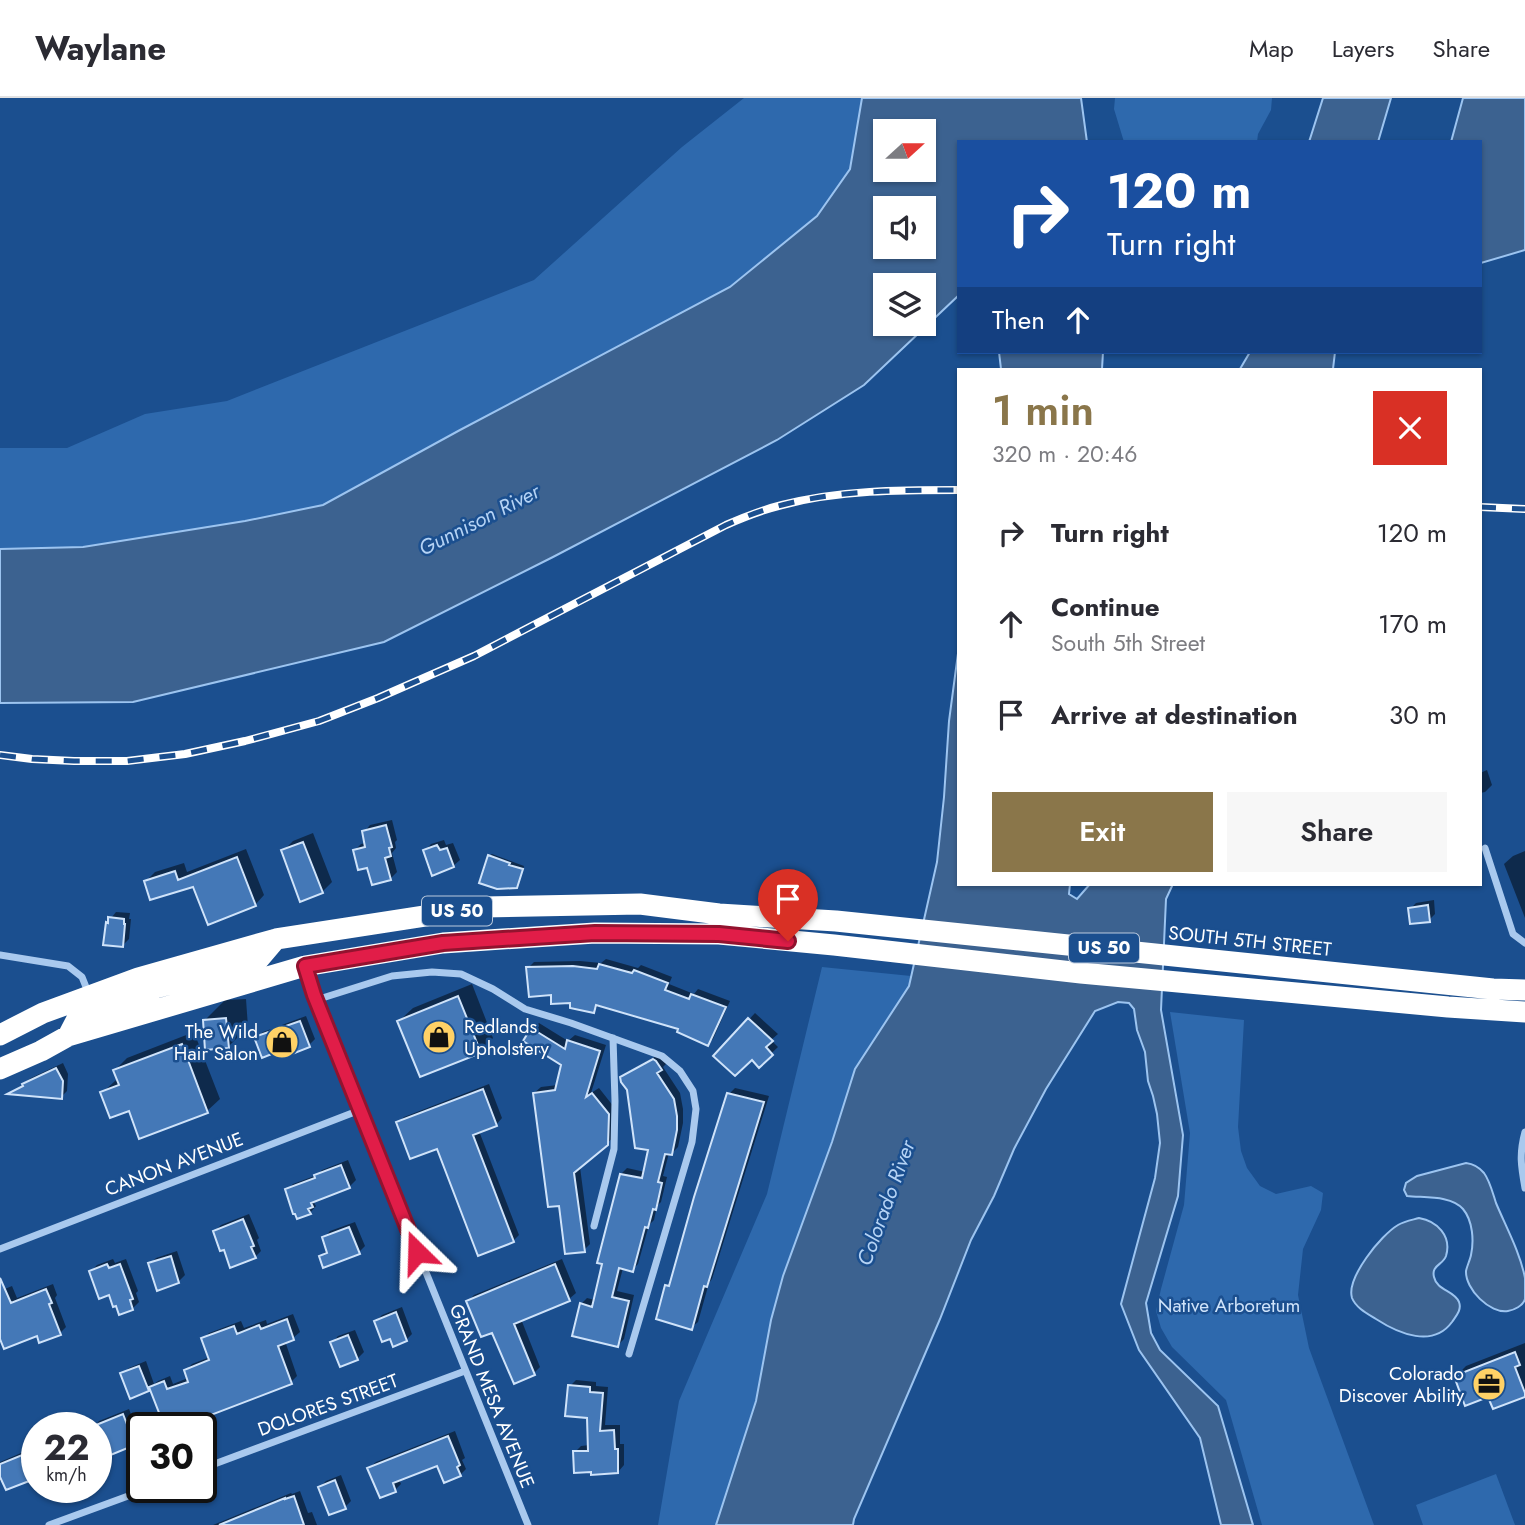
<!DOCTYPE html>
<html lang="en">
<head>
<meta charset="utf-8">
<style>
	:root { --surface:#fff; --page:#f7f7f7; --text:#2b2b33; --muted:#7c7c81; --line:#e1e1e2; --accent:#8a764a }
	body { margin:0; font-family:Jost,sans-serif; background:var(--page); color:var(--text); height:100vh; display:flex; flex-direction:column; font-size:26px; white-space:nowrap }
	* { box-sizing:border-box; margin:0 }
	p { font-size:23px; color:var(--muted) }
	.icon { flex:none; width:38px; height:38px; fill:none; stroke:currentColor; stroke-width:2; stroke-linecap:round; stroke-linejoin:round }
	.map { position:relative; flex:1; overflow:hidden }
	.panel { position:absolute; left:957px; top:270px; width:525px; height:518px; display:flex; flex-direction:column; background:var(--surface); border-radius:0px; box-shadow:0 2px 5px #0004 }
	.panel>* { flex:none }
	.banner { position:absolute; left:957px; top:42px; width:525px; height:214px; border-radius:0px; box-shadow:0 2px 5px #0004; background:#1a4fa0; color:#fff; overflow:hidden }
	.needle { width:46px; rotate:69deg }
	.controls { position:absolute; left:873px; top:21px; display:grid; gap:14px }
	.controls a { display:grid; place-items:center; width:63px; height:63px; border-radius:0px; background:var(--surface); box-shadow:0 2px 5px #0004; font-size:35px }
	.speed { position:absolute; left:21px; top:1314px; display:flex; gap:14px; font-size:35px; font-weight:700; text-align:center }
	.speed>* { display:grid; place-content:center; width:91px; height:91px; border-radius:50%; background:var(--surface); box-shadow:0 2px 5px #0004; line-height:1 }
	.speed small { font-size:18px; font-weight:400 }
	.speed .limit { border:4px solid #111; border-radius:10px; background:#fff; color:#111 }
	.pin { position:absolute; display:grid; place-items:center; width:60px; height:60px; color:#fff; margin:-72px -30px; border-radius:50% 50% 50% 0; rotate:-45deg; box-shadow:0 0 7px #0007 }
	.pin .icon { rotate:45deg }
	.me { position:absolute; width:77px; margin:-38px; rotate:338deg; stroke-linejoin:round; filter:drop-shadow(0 0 5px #0008) }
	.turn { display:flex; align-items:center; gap:24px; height:147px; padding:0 35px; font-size:32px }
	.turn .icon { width:91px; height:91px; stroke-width:2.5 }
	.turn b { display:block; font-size:49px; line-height:60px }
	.then { display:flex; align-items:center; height:66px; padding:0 35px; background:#0003; gap:14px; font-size:26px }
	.round { display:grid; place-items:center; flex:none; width:74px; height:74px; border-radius:0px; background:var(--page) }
	.summary { display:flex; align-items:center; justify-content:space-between; height:119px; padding:0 35px }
	h1 { font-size:42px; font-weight:600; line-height:52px; color:var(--accent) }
	.primary-button { display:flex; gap:14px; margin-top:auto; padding:14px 35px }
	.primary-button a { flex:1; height:80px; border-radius:0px; background:var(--accent); color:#fff; font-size:28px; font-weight:600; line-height:80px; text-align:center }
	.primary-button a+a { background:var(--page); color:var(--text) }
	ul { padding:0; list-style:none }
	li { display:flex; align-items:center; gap:21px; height:91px; padding:0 35px }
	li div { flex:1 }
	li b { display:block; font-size:26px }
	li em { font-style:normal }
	header { display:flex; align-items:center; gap:42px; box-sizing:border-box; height:98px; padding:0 35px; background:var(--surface); border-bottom:2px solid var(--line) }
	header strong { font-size:33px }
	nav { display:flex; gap:38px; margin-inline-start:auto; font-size:24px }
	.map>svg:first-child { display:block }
	.green { fill:#2e69ad }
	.water { fill:#3c6290; stroke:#9cc4f0; stroke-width:2; fill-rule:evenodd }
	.shadow { fill:#0007 }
	.building { fill:#4478b7; stroke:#cfe3fa; stroke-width:2 }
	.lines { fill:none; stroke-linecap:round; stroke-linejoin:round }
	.street { stroke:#a9c9ee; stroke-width:7 }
	.highway { stroke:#fff; stroke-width:21 }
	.rail-casing { stroke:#fff; stroke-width:8 }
	.rail { stroke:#1b4f8f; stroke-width:5; stroke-dasharray:16; stroke-linecap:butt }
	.route-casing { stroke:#92132f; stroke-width:18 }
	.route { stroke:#e11d48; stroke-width:12 }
	.labels { text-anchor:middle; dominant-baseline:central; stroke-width:5; stroke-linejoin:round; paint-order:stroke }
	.shield { fill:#1b4f8f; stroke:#bbcadd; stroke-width:2 }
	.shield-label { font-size:18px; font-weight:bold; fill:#fff }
	.street-label { font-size:19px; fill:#fff; stroke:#1b4f8f }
	.poi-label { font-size:19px; fill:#fff; stroke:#1b4f8f; text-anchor:end }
	.park-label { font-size:19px; fill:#cfe3fa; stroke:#1b4f8f }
	.water-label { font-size:21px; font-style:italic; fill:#b5d3f5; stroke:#1b4f8f }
</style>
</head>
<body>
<header>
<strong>Waylane</strong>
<nav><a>Map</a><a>Layers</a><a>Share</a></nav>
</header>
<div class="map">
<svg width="1525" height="1427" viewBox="0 0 1525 1427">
	<rect width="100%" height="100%" fill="#1b4f8f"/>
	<path class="green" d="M744,0H862L850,71L817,118L730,189L460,332L323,407L245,423L83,449L0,451V350H67L145,316L227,303L534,182L682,49Z
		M1115,0H1272L1271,12L1258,36L1257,44H1124L1114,11Z
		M822,869L911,878L909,888L855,971L832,1044L783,1178L771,1222L756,1303L716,1427H658L679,1303L767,1096Z
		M1170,914L1244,922L1238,1029L1241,1053L1247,1070L1260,1088L1276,1096L1311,1088L1323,1095L1321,1112L1303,1151L1298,1197L1309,1250L1374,1427H1262L1226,1302L1172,1249L1161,1230L1156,1213L1161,1191L1184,1107L1190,1035Z
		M1496,1376L1515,1427H1423L1416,1407Z"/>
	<path class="water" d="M862,0H1081L1087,44H959V197L864,287L777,342L553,459L384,544L133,604L0,605V451L83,449L245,423L323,407L460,332L730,189L817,118L850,71ZM924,33V72H886V33ZM924,110V149H886V110ZM924,187V226H886V187Z
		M1323,0H1391L1378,44H1309Z
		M1463,0H1525V152L1481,165L1480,44H1451Z
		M999,254H1103L1102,271H1001Z
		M1250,254H1335L1333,271H1240Z
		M959,548V786H1070L1069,796L1077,801L1090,786H1173L1166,801L1161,912L1183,1037L1178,1098L1146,1205L1151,1235L1160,1252L1218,1308L1253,1427H1221L1200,1340L1139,1252L1121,1206L1155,1080L1160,1045L1157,1016L1153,998L1148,983L1145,954L1137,932L1134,911L1129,905L1118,904L1095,913L1046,991L1014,1051L994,1098L971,1142L940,1221L854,1421L853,1427H716L756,1303L771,1222L783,1178L832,1044L855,971L909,888L937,764L944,699L949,623Z
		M1466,1065C1474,1066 1479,1069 1484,1075C1490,1083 1493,1096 1496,1105C1506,1129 1520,1154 1525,1180C1525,1186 1525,1196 1525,1201C1523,1208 1514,1212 1508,1213C1490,1216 1465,1191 1466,1173C1467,1168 1470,1162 1471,1157C1474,1143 1473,1123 1463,1111C1451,1097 1424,1100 1407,1098L1404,1092L1406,1085L1417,1078Z
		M1419,1120C1437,1123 1452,1138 1446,1158C1443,1167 1431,1167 1434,1179C1437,1193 1454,1192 1459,1204C1462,1212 1456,1218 1452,1224C1433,1250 1399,1236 1376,1221C1368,1216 1356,1210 1352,1200C1346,1180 1381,1137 1398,1127C1405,1123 1412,1122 1419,1120Z"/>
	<path class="shadow" d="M1487,672L1492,687L1485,694L1480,695V675Z
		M392,722L397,742L395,744L396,750L392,755L397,774L390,781L369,768L355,752L361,746L366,745L364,734L370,727Z
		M313,735L332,784L322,794L283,753L293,743Z
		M444,742L446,747L453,745L460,762L453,768L425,753L431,746Z
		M246,751L264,797L255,807L194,787L146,783L155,774L184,765L187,774Z
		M1525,753V820L1504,766L1513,758Z
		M492,756L524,768L519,785L516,788L489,758Z
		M1434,802L1435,816L1429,822L1410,811L1416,805Z
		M116,814L130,815L129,821H131L129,841L123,847L107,825Z
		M606,861L638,870L641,867L672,879L669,886L694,896L698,891L730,903L713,941L707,946L680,930L599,907L593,913L552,895L528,870L534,864L580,863L601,865Z
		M472,886L493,940L480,954L399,923L413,910Z
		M246,901L248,929L228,949L204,923L225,902Z
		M755,915L778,936L771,942L778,949L759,967L752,960L715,958Z
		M306,918L315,941L309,947L285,949L256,940L263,934Z
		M539,925L568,943L575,937L606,947L591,995L599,990L614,1009V1039L580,1069L590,1146L584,1152L561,1106L534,995L541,989L558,987L563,966L526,942L533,931Z
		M194,934L220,1001L207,1013L130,1011L102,995L115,983L118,981L115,972L127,960Z
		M660,956L667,965L663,969L680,995L683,1011V1025L678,1049L672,1055H669L663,1078L667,1079L661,1104L657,1108L654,1122L649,1127L638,1166L632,1172L623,1170L617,1193L634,1197L624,1241L618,1247L581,1206L587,1200L595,1202L604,1165L600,1164L621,1076L627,1070L645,1074L651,1051L628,992L622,980L628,974Z
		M63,965L68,976L67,993L61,999L11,995L31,980Z
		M489,986L502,1020L496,1027L479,1033L519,1137L513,1143L438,1049L398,1025L404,1019Z
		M735,990L769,998L712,1181L709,1185L698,1224L691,1230L667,1188L672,1183L729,996Z
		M348,1062L356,1082L349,1089L319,1100L314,1105L316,1108L310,1115L287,1092L293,1086L317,1077L322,1072Z
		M249,1116L259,1140L257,1142L261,1153L255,1159L225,1150L215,1133L221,1127Z
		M355,1124L365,1148L359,1154L321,1158L328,1151L324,1140L330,1133Z
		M177,1153L185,1177L179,1183L158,1190L150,1166L156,1160Z
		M113,1161L115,1165L126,1161L138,1193L136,1195L139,1204L133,1210L110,1195L91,1173L97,1167Z
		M562,1161L576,1195L569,1201L521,1221L540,1269L534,1275L493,1233L468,1203L474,1197Z
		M53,1186L57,1197L55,1200L66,1229L60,1235L38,1236L0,1243V1193L12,1188L17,1200Z
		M402,1209L412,1236L406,1242L391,1239L376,1223L382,1217Z
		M293,1216L300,1234L293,1240L285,1243L297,1278L291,1284L194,1321L187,1328L183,1330H166L151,1289L148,1292L122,1276L129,1270L146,1263L154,1286L158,1283L170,1278L173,1286L188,1280L186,1272L192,1266L210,1259L203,1241L209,1235L241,1223L244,1230L266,1222L267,1226Z
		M355,1232L364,1254L357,1261L332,1245L338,1238Z
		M1525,1245V1297H1489L1456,1278L1466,1268Z
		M576,1282L596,1284V1288L608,1289L605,1327H620V1346H624V1367L618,1374L575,1354L581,1348L590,1347L589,1319L570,1288Z
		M129,1311L140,1339L134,1346L96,1330H93L99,1323Z
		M455,1333L465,1360L462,1362L466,1371L460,1377L438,1366L399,1381L401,1386L395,1392L369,1370L376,1364Z
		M37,1345V1379L0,1383V1364L28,1352Z
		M341,1377L351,1403L345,1409L320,1389L326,1383Z
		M300,1393L308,1415L312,1414L317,1427H213L291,1395L292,1396Z"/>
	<path class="building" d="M386,727L392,749L389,750L391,758L385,760L391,782L372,787L367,770L358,772L353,752L365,749L362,733Z
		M303,744L323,795L300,804L281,752Z
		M437,747L440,752L447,750L454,769L432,778L423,752Z
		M488,757L510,765L509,767L523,771L517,790L497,791L479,785Z
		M237,759L256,808L208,827L193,789L150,802L144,783L175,773L178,782Z
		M1428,807L1430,824L1410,826L1408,810Z
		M108,819L124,821V826H125L123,849L103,847L106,824L108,825Z
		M599,866L632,875L634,872L668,885L665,892L689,901L691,896L726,909L708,948L677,934L678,931L596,907L594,915L570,910V905L551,906V897L529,899L526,869L573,868L597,871Z
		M458,898L481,955L420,979L397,923Z
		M226,920L229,950L205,952L203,922Z
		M748,920L773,943L766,949L773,957L759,970L752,962L735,978L713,958Z
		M300,923L310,949L287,958L284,951L262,960L254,939Z
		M531,930L565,951L567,942L600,953L586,999L592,995L609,1016L608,1047L574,1075L585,1154L565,1156L559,1108L548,1109L533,995L555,992L561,967L523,943Z
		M182,946L208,1015L139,1041L129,1013L110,1020L100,994L119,987L113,972Z
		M653,961L656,963L662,972L657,975L674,1001L677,1018V1032L672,1057L665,1056L658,1084L662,1085L656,1112L653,1111L648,1130L645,1129L633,1174L619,1170L612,1199L629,1203L618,1249L572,1238L580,1205L592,1209L602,1166L597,1165L620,1076L642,1080L648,1052L635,1050L627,992L621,984L620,979Z
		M56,970L63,983L62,1001L7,996L23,988L22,986Z
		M483,991L497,1028L473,1037L514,1144L478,1158L437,1051L410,1061L396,1024Z
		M727,995L764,1004L707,1189L704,1188L692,1232L656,1221L665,1187L669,1188L694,1099Z
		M341,1067L350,1090L311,1105L313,1109L308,1111L311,1116L297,1121L295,1116H293L285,1091L315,1080L314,1077Z
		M243,1121L254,1148L251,1149L256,1160L230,1170L224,1152L220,1153L213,1133Z
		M349,1129L360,1156L323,1170L319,1158L327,1155L322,1139Z
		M171,1158L179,1185L157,1193L148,1165Z
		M107,1166L109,1170L120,1166L133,1201L130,1202L133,1212L119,1217L116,1208L113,1209L109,1197L99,1201L89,1173Z
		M555,1166L570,1203L514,1226L535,1277L514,1286L492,1235L481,1239L466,1203Z
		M0,1180L11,1205L46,1191L52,1205L49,1206L61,1237L39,1245L37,1238L4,1251L0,1241Z
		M396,1214L407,1243L393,1249L390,1241L382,1244L374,1223Z
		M287,1221L294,1242L278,1248L292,1286L187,1326L188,1330H165L149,1289L164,1283L167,1291L188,1284L184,1272L209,1262L201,1240L234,1228L237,1236L259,1227L261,1231Z
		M348,1237L358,1262L340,1269L330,1244Z
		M1515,1254L1520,1267L1515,1269L1525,1295V1299L1493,1311L1488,1299L1465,1308L1454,1278Z
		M139,1268L149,1293L130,1301L120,1275Z
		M568,1287L590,1289V1294L603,1295L600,1333L614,1332L615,1351H618V1375L591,1377V1374L574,1375L573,1353H588L587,1320L565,1318Z
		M123,1316L135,1347L96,1363V1327Z
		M448,1338L460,1367L457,1369L461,1378L444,1385L437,1368L393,1385L396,1394L380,1400L367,1370Z
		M37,1351V1380L6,1392L0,1379V1366Z
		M335,1382L346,1411L329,1417L318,1389Z
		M294,1398L304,1427H219L285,1400V1401Z"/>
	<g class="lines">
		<path class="street" d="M1485,750L1513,836L1525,845
			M0,857L68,868L82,879L88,894
			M306,872L314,897L528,1427
			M316,902L392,878L432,874L461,876L493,891L525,911L571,925L662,958L680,973L693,993L696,1011L692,1044L629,1256
			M1525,1034C1519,1056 1521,1068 1525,1090
			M594,1128L614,1051L615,1003L613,940
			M0,1151L360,1012
			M201,1371L465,1273
			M49,1427L150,1390"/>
		<path class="highway" d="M0,937L43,915L138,880L276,841L483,809L640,806L719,816L836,823L1493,891L1525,892
			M68,938L79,917L156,890L259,861L276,841
			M0,971L41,953L68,938L305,868L443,845L595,835L719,836L834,847L1081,875L1448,909L1525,914"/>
		<defs>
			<path id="rail" d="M1480,409L1525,411
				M0,657L32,661L74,663H127L185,656L245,643L319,623L378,600L474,558L726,427C744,419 762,412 782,407C839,392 900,392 959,392"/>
		</defs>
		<use href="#rail" class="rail-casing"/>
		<use href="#rail" class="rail"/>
	</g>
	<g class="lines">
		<defs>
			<path id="route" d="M417,1154L314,897L305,868L443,845L595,835L719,836L788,843"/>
		</defs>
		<use href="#route" class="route-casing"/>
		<use href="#route" class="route"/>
	</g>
	<defs>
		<symbol id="shop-disc" viewBox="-11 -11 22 22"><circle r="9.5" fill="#ffd166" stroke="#1b4f8f"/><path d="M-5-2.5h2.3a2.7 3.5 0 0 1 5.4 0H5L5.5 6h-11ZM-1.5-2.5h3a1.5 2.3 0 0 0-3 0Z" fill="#111"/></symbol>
		<symbol id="office-disc" viewBox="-11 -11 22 22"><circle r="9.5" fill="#ffd166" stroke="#1b4f8f"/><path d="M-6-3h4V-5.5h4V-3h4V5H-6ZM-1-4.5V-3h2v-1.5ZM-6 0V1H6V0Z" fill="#111"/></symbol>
	</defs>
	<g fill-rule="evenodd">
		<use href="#shop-disc" x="420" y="920" width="38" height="38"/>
		<use href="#shop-disc" x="263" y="925" width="38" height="38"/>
		<use href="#office-disc" x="1470" y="1267" width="38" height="38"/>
	</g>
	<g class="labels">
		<g class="shield">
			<rect x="422" y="798.5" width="70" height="29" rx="5"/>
			<rect x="1069" y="835.5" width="70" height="29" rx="5"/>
		</g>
		<g class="shield-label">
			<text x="457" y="813">US 50</text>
			<text x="1104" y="850">US 50</text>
		</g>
		<g class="street-label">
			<text transform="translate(1250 843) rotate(6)">SOUTH 5TH STREET</text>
			<text transform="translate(174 1066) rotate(-21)">CANON AVENUE</text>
			<text transform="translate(492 1298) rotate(68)">GRAND MESA AVENUE</text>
			<text transform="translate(328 1307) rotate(-20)">DOLORES STREET</text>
		</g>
		<g class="poi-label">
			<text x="464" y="928" text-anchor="start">Redlands<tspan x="464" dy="22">Upholstery</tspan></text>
			<text x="258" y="933">The Wild<tspan x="258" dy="22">Hair Salon</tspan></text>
			<text x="1464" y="1275">Colorado<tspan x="1464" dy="22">Discover Ability</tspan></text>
		</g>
		<g class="park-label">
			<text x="1229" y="1207">Native Arboretum</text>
		</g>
		<g class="water-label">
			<text transform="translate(479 422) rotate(-27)">Gunnison River</text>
			<text transform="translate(886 1105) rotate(-70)">Colorado River</text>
		</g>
	</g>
</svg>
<div class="controls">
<a><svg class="needle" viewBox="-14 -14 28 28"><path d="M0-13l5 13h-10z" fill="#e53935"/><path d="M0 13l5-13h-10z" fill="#7c7c81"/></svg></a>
<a><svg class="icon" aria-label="sound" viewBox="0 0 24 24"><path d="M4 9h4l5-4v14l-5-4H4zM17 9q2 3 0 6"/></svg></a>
<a><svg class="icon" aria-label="layers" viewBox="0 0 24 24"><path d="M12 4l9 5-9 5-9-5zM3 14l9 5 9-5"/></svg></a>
</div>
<div class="speed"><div>22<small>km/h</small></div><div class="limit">30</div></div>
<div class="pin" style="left:788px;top:843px;background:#d93025"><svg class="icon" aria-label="arrive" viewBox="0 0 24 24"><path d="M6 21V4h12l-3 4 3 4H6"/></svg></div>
<svg class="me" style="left:417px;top:1154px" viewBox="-20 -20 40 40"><path d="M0-17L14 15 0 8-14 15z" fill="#e11d48" stroke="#fff" stroke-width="4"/></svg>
<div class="banner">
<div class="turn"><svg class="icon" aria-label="right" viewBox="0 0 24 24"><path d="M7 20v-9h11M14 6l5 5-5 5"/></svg><div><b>120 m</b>Turn right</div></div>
<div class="then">Then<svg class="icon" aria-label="ahead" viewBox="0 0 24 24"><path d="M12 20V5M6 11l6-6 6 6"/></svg></div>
</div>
<section class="panel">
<div class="summary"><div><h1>1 min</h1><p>320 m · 20:46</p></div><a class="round" style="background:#d93025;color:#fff"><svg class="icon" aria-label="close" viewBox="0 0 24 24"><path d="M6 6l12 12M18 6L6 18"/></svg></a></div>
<ul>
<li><svg class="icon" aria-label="right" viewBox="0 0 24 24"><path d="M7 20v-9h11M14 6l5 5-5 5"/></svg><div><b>Turn right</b></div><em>120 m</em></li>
<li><svg class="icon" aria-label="ahead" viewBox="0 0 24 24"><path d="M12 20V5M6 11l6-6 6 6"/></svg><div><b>Continue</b><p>South 5th Street</p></div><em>170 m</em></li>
<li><svg class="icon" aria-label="arrive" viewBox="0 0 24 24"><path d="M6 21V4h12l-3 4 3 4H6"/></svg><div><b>Arrive at destination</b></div><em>30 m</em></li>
</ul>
<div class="primary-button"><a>Exit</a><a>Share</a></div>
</section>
</div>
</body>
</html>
